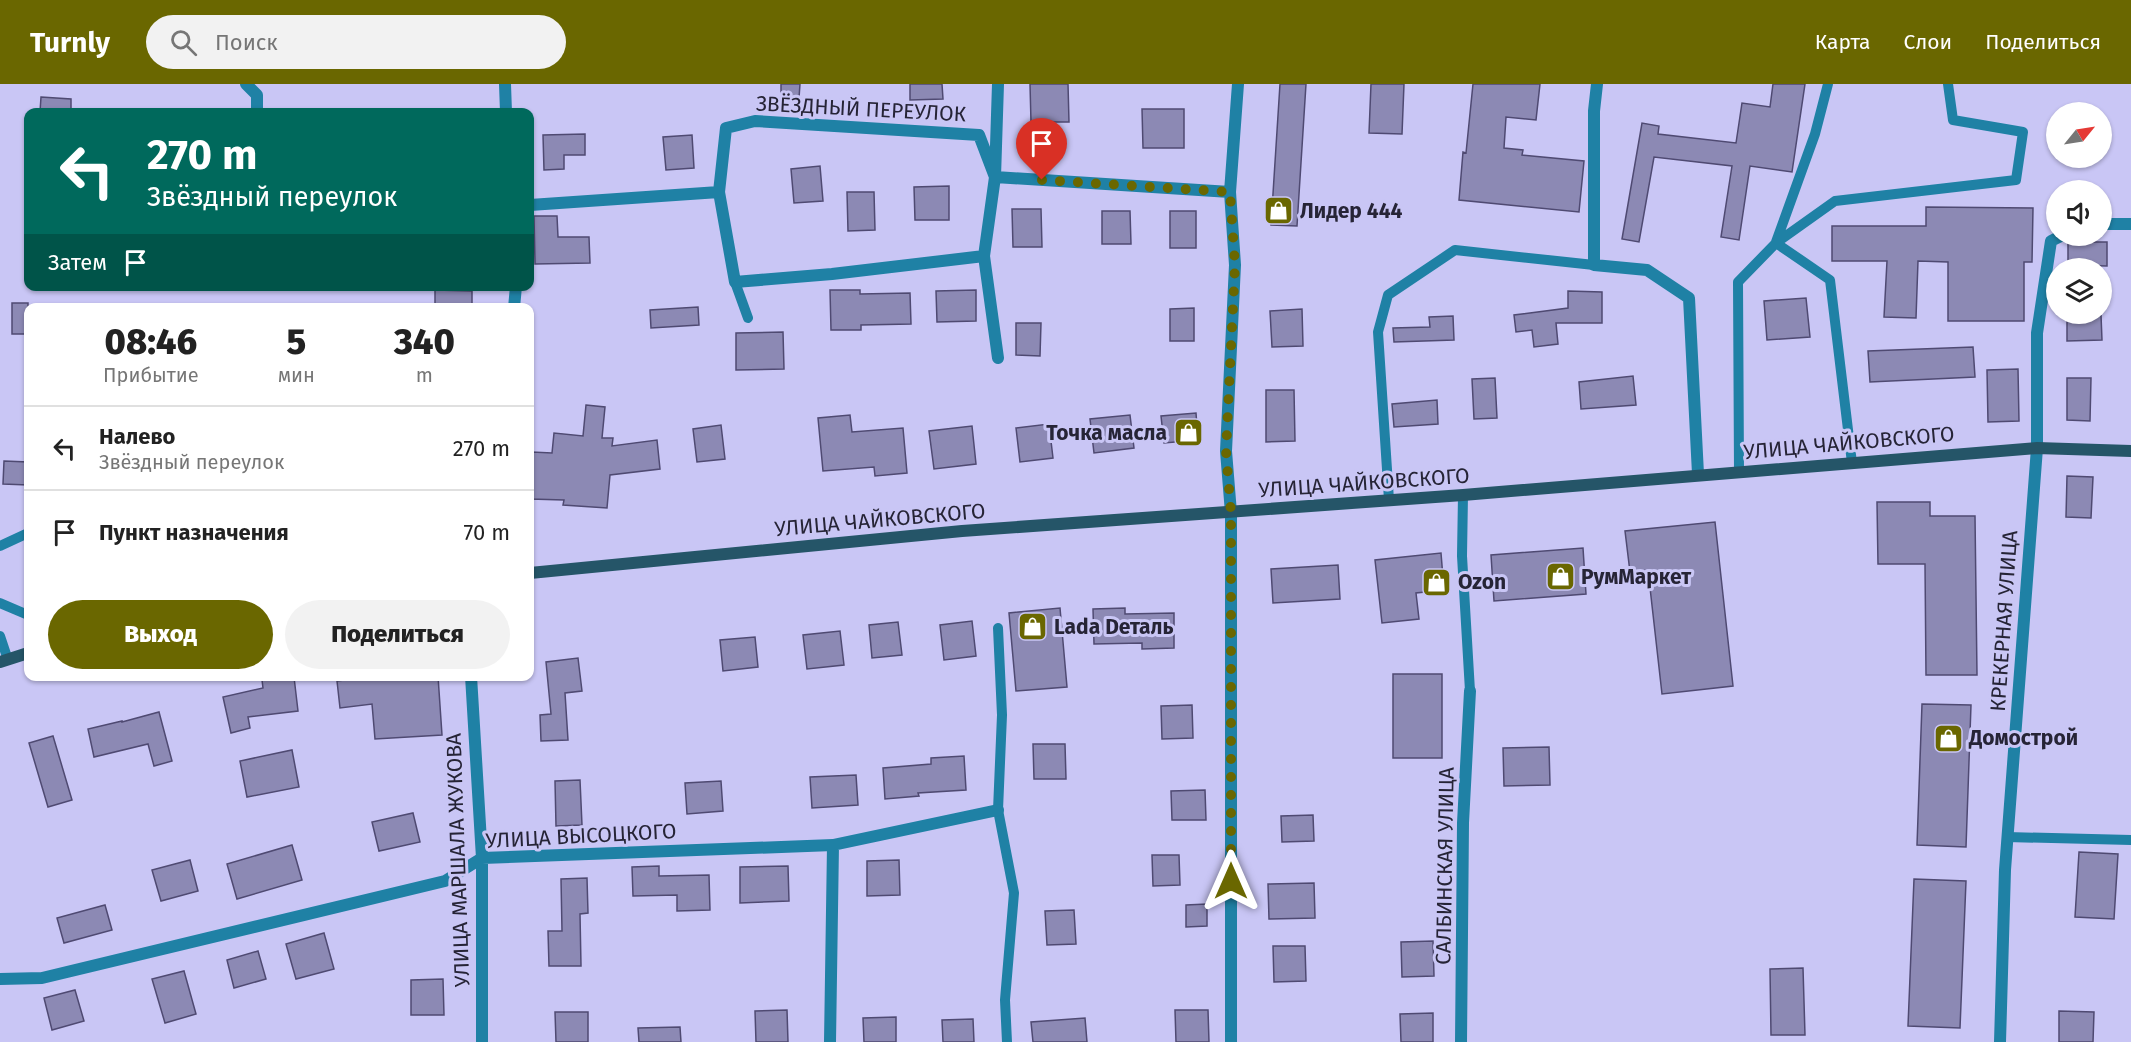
<!DOCTYPE html>
<html lang="ru">
<head>
<meta charset="utf-8">
<style>
	:root { --surface:#fff; --page:#f2f2f2; --text:#222; --muted:#767676; --line:#e0e0e0; --accent:#6a6700 }
	body { margin:0; font-family:"Fira Sans",sans-serif; background:var(--page); color:var(--text); height:100vh; display:flex; flex-direction:column; font-size:22px; white-space:nowrap }
	* { box-sizing:border-box; margin:0 }
	p { font-size:20px; color:var(--muted) }
	.icon { flex:none; width:33px; height:33px; fill:none; stroke:currentColor; stroke-width:2; stroke-linecap:round; stroke-linejoin:round }
	.map { position:relative; flex:1; overflow:hidden }
	.panel { position:absolute; left:24px; top:219px; width:510px; height:378px; display:flex; flex-direction:column; background:var(--surface); border-radius:12px; box-shadow:0 2px 4px #0004 }
	.panel>* { flex:none }
	.banner { position:absolute; left:24px; top:24px; width:510px; height:183px; border-radius:12px; box-shadow:0 2px 4px #0004; background:#00695c; color:#fff; overflow:hidden }
	.needle { width:39px; rotate:60deg }
	.controls { position:absolute; left:2046px; top:18px; display:grid; gap:12px }
	.controls a { display:grid; place-items:center; width:66px; height:66px; border-radius:50%; background:var(--surface); box-shadow:0 2px 4px #0004; font-size:30px }
	.pin { position:absolute; display:grid; place-items:center; width:51px; height:51px; color:#fff; margin:-62px -26px; border-radius:50% 50% 50% 0; rotate:-45deg; box-shadow:0 0 6px #0007 }
	.pin .icon { rotate:45deg }
	.me { position:absolute; width:66px; margin:-33px; rotate:0deg; stroke-linejoin:round; filter:drop-shadow(0 0 4px #0008) }
	.turn { display:flex; align-items:center; gap:21px; height:126px; padding:0 24px; font-size:27px }
	.turn .icon { width:78px; height:78px; stroke-width:2.5 }
	.turn b { display:block; font-size:42px; line-height:51px }
	.then { display:flex; align-items:center; height:57px; padding:0 24px; background:#0003; gap:12px; font-size:22px }
	.eta { display:flex; justify-content:space-evenly; align-items:center; height:102px; text-align:center }
	.eta b { font-size:36px; font-weight:800; line-height:42px }
	.cta { display:flex; gap:12px; margin-top:auto; padding:12px 24px }
	.cta a { flex:1; height:69px; border-radius:36px; background:var(--accent); color:#fff; font-size:24px; font-weight:800; line-height:69px; text-align:center }
	.cta a+a { background:var(--page); color:var(--text) }
	ul { padding:0; list-style:none }
	li { display:flex; align-items:center; gap:18px; height:84px; padding:0 24px; border-top:2px solid var(--line) }
	li div { flex:1 }
	li b { display:block; font-size:22px }
	li em { font-style:normal }
	header { display:flex; align-items:center; gap:36px; box-sizing:border-box; height:84px; padding:0 30px; background:var(--accent); color:#fff }
	header strong { font-size:28px }
	nav { display:flex; gap:33px; margin-inline-start:auto; font-size:21px }
	.search { width:420px; height:54px; background:var(--page); display:flex; align-items:center; gap:15px; box-sizing:border-box; padding:0 21px; border-radius:33px; color:var(--muted); font-size:22px }
	.map>svg:first-child { display:block }
	.building { fill:#8c89b4; stroke:#4f4a72; stroke-width:1.5 }
	.lines { fill:none; stroke-linecap:round; stroke-linejoin:round }
	.lane { stroke:#1f81a5; stroke-width:10 }
	.street { stroke:#1f81a5; stroke-width:12 }
	.secondary { stroke:#255568; stroke-width:12 }
	.route { stroke:#6a6700; stroke-width:10; stroke-dasharray:0 18 }
	.labels { text-anchor:middle; dominant-baseline:central; stroke-width:6; stroke-linejoin:round; paint-order:stroke }
	.street-label { font-size:21px; fill:#262436; stroke:#c9c6f5 }
	.poi-label { font-size:21px; font-weight:bold; fill:#262436; stroke:#c9c6f5; text-anchor:start }
</style>
</head>
<body>
<header>
<strong>Turnly</strong>
<div class="search"><svg class="icon" aria-label="search" viewBox="0 0 24 24"><circle cx="10" cy="10" r="6"/><path d="M15 15l6 6"/></svg>Поиск</div>
<nav><a>Карта</a><a>Слои</a><a>Поделиться</a></nav>
</header>
<div class="map">
<svg width="2131" height="958" viewBox="0 0 2131 958">
	<rect width="100%" height="100%" fill="#c9c6f5"/>
	<path class="building" d="M781,0H800L799,14L781,13Z
		M910,0H942L943,15L910,16Z
		M1030,0H1068L1069,38H1031Z
		M1280,0H1306L1297,142L1271,141Z
		M1371,0H1404L1402,50L1369,49Z
		M1473,0H1540L1536,36L1506,33L1504,64L1523,66L1522,71L1584,77L1579,128L1459,116L1463,68L1466,69Z
		M1773,0H1805L1792,88L1750,82L1739,156L1721,153L1732,82L1654,73L1639,158L1622,155L1642,39L1659,42L1658,50L1736,59L1742,19L1770,23Z
		M41,13L71,15V28H40Z
		M1142,25H1184V64H1143Z
		M585,50V71H564V85L544,86L543,51Z
		M692,51L694,84L666,86L663,53Z
		M820,82L823,117L794,119L791,85Z
		M949,102V136H915L914,103Z
		M847,108H874L875,146L848,147Z
		M1926,123L2033,124L2032,178H2024V237H1948V178L1918,177L1916,234L1884,233L1887,177H1832V142H1926Z
		M1012,125H1041L1042,163H1013Z
		M1102,127H1130L1131,160H1102Z
		M1170,127H1196V164H1170Z
		M534,132H557L558,153H589L590,179L535,180Z
		M2068,158H2107V182L2068,181Z
		M435,206L472,207V224H435Z
		M830,206H860V210L910,209L911,240L861,241V246H831Z
		M976,206V237L937,238L936,207Z
		M1568,207L1602,208V239H1556L1558,260L1534,263L1532,246L1516,248L1514,231L1568,224Z
		M1806,214L1810,253L1767,256L1764,217Z
		M12,219H28V250H12Z
		M698,223L699,241L651,244L650,226Z
		M1194,224V257H1170V225Z
		M1302,225L1303,262L1272,263L1270,227Z
		M2067,231H2101L2102,256L2067,257Z
		M1453,232L1454,256L1394,258L1393,244L1430,243L1429,233Z
		M1016,239H1041L1040,272L1016,271Z
		M783,248L784,285L736,286V249Z
		M1973,263L1975,293L1870,298L1868,267Z
		M2018,285L2019,337L1988,338L1987,286Z
		M1633,292L1636,321L1581,325L1579,298Z
		M1495,294L1497,334L1474,335L1472,295Z
		M2067,294H2091L2090,337L2067,336Z
		M1266,306H1294L1295,357L1266,358Z
		M1437,316L1438,340L1394,343L1392,320Z
		M586,321L605,323L602,354H613L612,362L657,356L660,385L610,391L607,424L563,421L564,416L530,415L532,368L552,369L554,349L583,352Z
		M1196,329L1198,356L1164,359L1161,332Z
		M850,331L852,348L903,344L907,389L875,392L874,383L823,387L818,334Z
		M1130,331L1134,364L1094,369L1090,335Z
		M1049,340L1053,374L1020,378L1016,344Z
		M721,341L725,375L697,378L693,345Z
		M972,342L976,380L934,385L929,347Z
		M4,377L28,378V401L3,400Z
		M2067,392L2093,393L2091,434L2066,433Z
		M1877,418H1930V432H1975L1977,591H1926L1925,480H1878Z
		M1715,438L1733,602L1662,610L1648,486L1630,488L1625,447Z
		M1583,464L1586,510L1494,517L1491,471Z
		M1441,469L1444,506L1416,509L1419,535L1382,539L1375,476Z
		M1338,481L1340,515L1273,519L1271,485Z
		M1060,524L1067,603L1016,607L1009,529Z
		M1125,524V530L1174,529V564L1142,565V559L1094,560L1093,525Z
		M972,537L976,572L944,576L940,541Z
		M898,538L902,571L872,574L869,541Z
		M840,547L844,581L807,585L803,551Z
		M755,553L758,583L723,587L720,556Z
		M578,574L582,607L565,609L568,656L541,657L540,631L551,630L546,578Z
		M1393,590H1442V674H1393Z
		M372,592H438L442,651L375,655L372,620L340,624L337,597Z
		M294,593L298,627L248,633L250,644L231,649L223,613L263,604L262,596Z
		M1922,620L1971,621L1966,763L1917,761Z
		M1192,621L1193,654L1162,655L1161,622Z
		M159,628L172,677L154,682L148,660L94,673L88,645L122,637V638Z
		M53,652L72,716L48,723L29,659Z
		M1033,660H1065L1066,695H1034Z
		M1549,663L1550,701L1504,702L1503,664Z
		M292,666L299,703L247,713L240,677Z
		M964,672L966,706L918,709L919,712L885,715L883,684L931,680V674Z
		M856,691L858,721L812,724L810,693Z
		M580,696L582,741L556,742L555,697Z
		M721,697L723,727L687,730L685,699Z
		M1205,706L1206,736H1172L1171,707Z
		M413,729L420,758L379,767L372,738Z
		M1313,731L1314,757L1282,758L1281,732Z
		M292,761L302,796L237,815L227,780Z
		M2079,768L2118,770L2114,835L2075,833Z
		M1152,771H1179L1180,801L1153,802Z
		M190,776L198,807L161,817L152,786Z
		M899,776L900,811L867,812V777Z
		M659,782V792L709,791L710,826L677,827V811L633,812L632,783Z
		M788,782L789,817L740,819V783Z
		M587,794L588,829L580,830L581,882H549L548,847H562L561,795Z
		M1914,795L1966,797L1960,944L1908,942Z
		M1314,799L1315,834L1269,835L1268,800Z
		M1207,820V842L1186,843V821Z
		M105,821L112,846L64,859L57,834Z
		M1074,826L1076,860L1047,861L1045,827Z
		M324,849L334,885L296,895L286,860Z
		M1433,857L1434,892L1402,893L1401,858Z
		M1273,862H1305L1306,897L1274,898Z
		M258,867L266,895L234,904L227,876Z
		M1803,884L1805,951H1771L1770,885Z
		M184,887L196,930L165,939L152,895Z
		M443,895L444,931H411V896Z
		M75,906L84,937L52,946L44,914Z
		M787,926L788,958H756L755,927Z
		M1175,926H1208L1209,958H1176Z
		M2059,927L2094,928L2093,958H2059Z
		M555,928H588V958H556Z
		M1433,929V958H1401L1400,930Z
		M896,933V958H864L863,934Z
		M1085,934L1087,958H1033L1031,938Z
		M973,935L974,958H943L942,936Z
		M680,943L681,958H639L638,944Z"/>
	<g class="lines">
		<path class="lane" d="M1776,158L1815,50L1828,0
			M1776,159L1830,196L1852,379
			M735,198L748,234
			M1739,388L1738,198L1776,159L1835,117L2016,96L2023,48L1953,36L1948,0
			M1463,411L1462,472L1470,607
			M1389,416L1378,248L1388,211L1455,166L1594,181
			M0,462L28,449
			M0,519L28,531
			M998,544L1002,631L998,726L1014,809L1005,916L1007,958
			M0,552L8,576
			M2007,753L2131,756"/>
		<path class="street" d="M246,0L257,11V28
			M505,0L506,28
			M998,0L995,93L984,172L998,274
			M1597,0L1594,27V181L1647,186L1689,214L1698,390
			M719,108L735,198L832,190L984,172
			M530,121L719,108L726,44L755,37L979,51L995,93L1230,108
			M2102,140H2131
			M514,224L516,202
			M471,592L482,774V958
			M0,895L42,894L445,797L482,774L833,761L998,726
			M830,958L833,761
			M1231,958V429L1226,367L1235,181L1230,108L1238,0
			M1461,958L1463,739L1470,607
			M2000,958L2005,786L2037,364V249L2051,157L2061,152"/>
		<path class="secondary" d="M530,489L962,447L1463,411L2037,364L2131,367
			M0,578L28,569"/>
	</g>
	<g class="lines">
		<path class="route" d="M1042,96L1230,108L1235,181L1226,367L1231,429V797"/>
	</g>
	<defs>
		<symbol id="shop-square" viewBox="-11 -11 22 22"><rect x="-9" y="-9" width="18" height="18" rx="4" fill="#6a6700" stroke="#c9c6f5"/><path d="M-5-2.5h2.3a2.7 3.5 0 0 1 5.4 0H5L5.5 6h-11ZM-1.5-2.5h3a1.5 2.3 0 0 0-3 0Z" fill="#fff"/></symbol>
	</defs>
	<g fill-rule="evenodd">
		<use href="#shop-square" x="1262" y="110" width="33" height="33"/>
		<use href="#shop-square" x="1172" y="332" width="33" height="33"/>
		<use href="#shop-square" x="1544" y="476" width="33" height="33"/>
		<use href="#shop-square" x="1420" y="482" width="33" height="33"/>
		<use href="#shop-square" x="1016" y="526" width="33" height="33"/>
		<use href="#shop-square" x="1932" y="638" width="33" height="33"/>
	</g>
	<g class="labels">
		<g class="street-label">
			<text transform="translate(861 25) rotate(3)">ЗВЁЗДНЫЙ ПЕРЕУЛОК</text>
			<text transform="translate(1849 359) rotate(-5)">УЛИЦА ЧАЙКОВСКОГО</text>
			<text transform="translate(1364 399) rotate(-4)">УЛИЦА ЧАЙКОВСКОГО</text>
			<text transform="translate(880 436) rotate(-5)">УЛИЦА ЧАЙКОВСКОГО</text>
			<text transform="translate(2004 537) rotate(-86)">КРЕКЕРНАЯ УЛИЦА</text>
			<text transform="translate(581 752) rotate(-3)">УЛИЦА ВЫСОЦКОГО</text>
			<text transform="translate(458 776) rotate(-92)">УЛИЦА МАРШАЛА ЖУКОВА</text>
			<text transform="translate(1445 782) rotate(-89)">САЛБИНСКАЯ УЛИЦА</text>
		</g>
		<g class="poi-label">
			<text x="1300" y="127">Лидер 444</text>
			<text x="1167" y="349" text-anchor="end">Точка масла</text>
			<text x="1581" y="493">РумМаркет</text>
			<text x="1458" y="498">Ozon</text>
			<text x="1054" y="543">Lada Dеталь</text>
			<text x="1969" y="654">Домострой</text>
		</g>
	</g>
</svg>
<div class="controls">
<a><svg class="needle" viewBox="-14 -14 28 28"><path d="M0-13l5 13h-10z" fill="#e53935"/><path d="M0 13l5-13h-10z" fill="#767676"/></svg></a>
<a><svg class="icon" aria-label="sound" viewBox="0 0 24 24"><path d="M4 9h4l5-4v14l-5-4H4zM17 9q2 3 0 6"/></svg></a>
<a><svg class="icon" aria-label="layers" viewBox="0 0 24 24"><path d="M12 4l9 5-9 5-9-5zM3 14l9 5 9-5"/></svg></a>
</div>
<div class="pin" style="left:1042px;top:96px;background:#d93025"><svg class="icon" aria-label="arrive" viewBox="0 0 24 24"><path d="M6 21V4h12l-3 4 3 4H6"/></svg></div>
<svg class="me" style="left:1231px;top:797px" viewBox="-20 -20 40 40"><path d="M0-17L14 15 0 8-14 15z" fill="#6a6700" stroke="#fff" stroke-width="4"/></svg>
<div class="banner">
<div class="turn"><svg class="icon" aria-label="left" viewBox="0 0 24 24"><path d="M17 20v-9H6M10 6l-5 5 5 5"/></svg><div><b>270 m</b>Звёздный переулок</div></div>
<div class="then">Затем<svg class="icon" aria-label="arrive" viewBox="0 0 24 24"><path d="M6 21V4h12l-3 4 3 4H6"/></svg></div>
</div>
<section class="panel">
<div class="eta">
<div><b>08:46</b><p>Прибытие</p></div>
<div><b>5</b><p>мин</p></div>
<div><b>340</b><p>m</p></div>
</div>
<ul>
<li><svg class="icon" aria-label="left" viewBox="0 0 24 24"><path d="M17 20v-9H6M10 6l-5 5 5 5"/></svg><div><b>Налево</b><p>Звёздный переулок</p></div><em>270 m</em></li>
<li><svg class="icon" aria-label="arrive" viewBox="0 0 24 24"><path d="M6 21V4h12l-3 4 3 4H6"/></svg><div><b>Пункт назначения</b></div><em>70 m</em></li>
</ul>
<div class="cta"><a>Выход</a><a>Поделиться</a></div>
</section>
</div>
</body>
</html>
